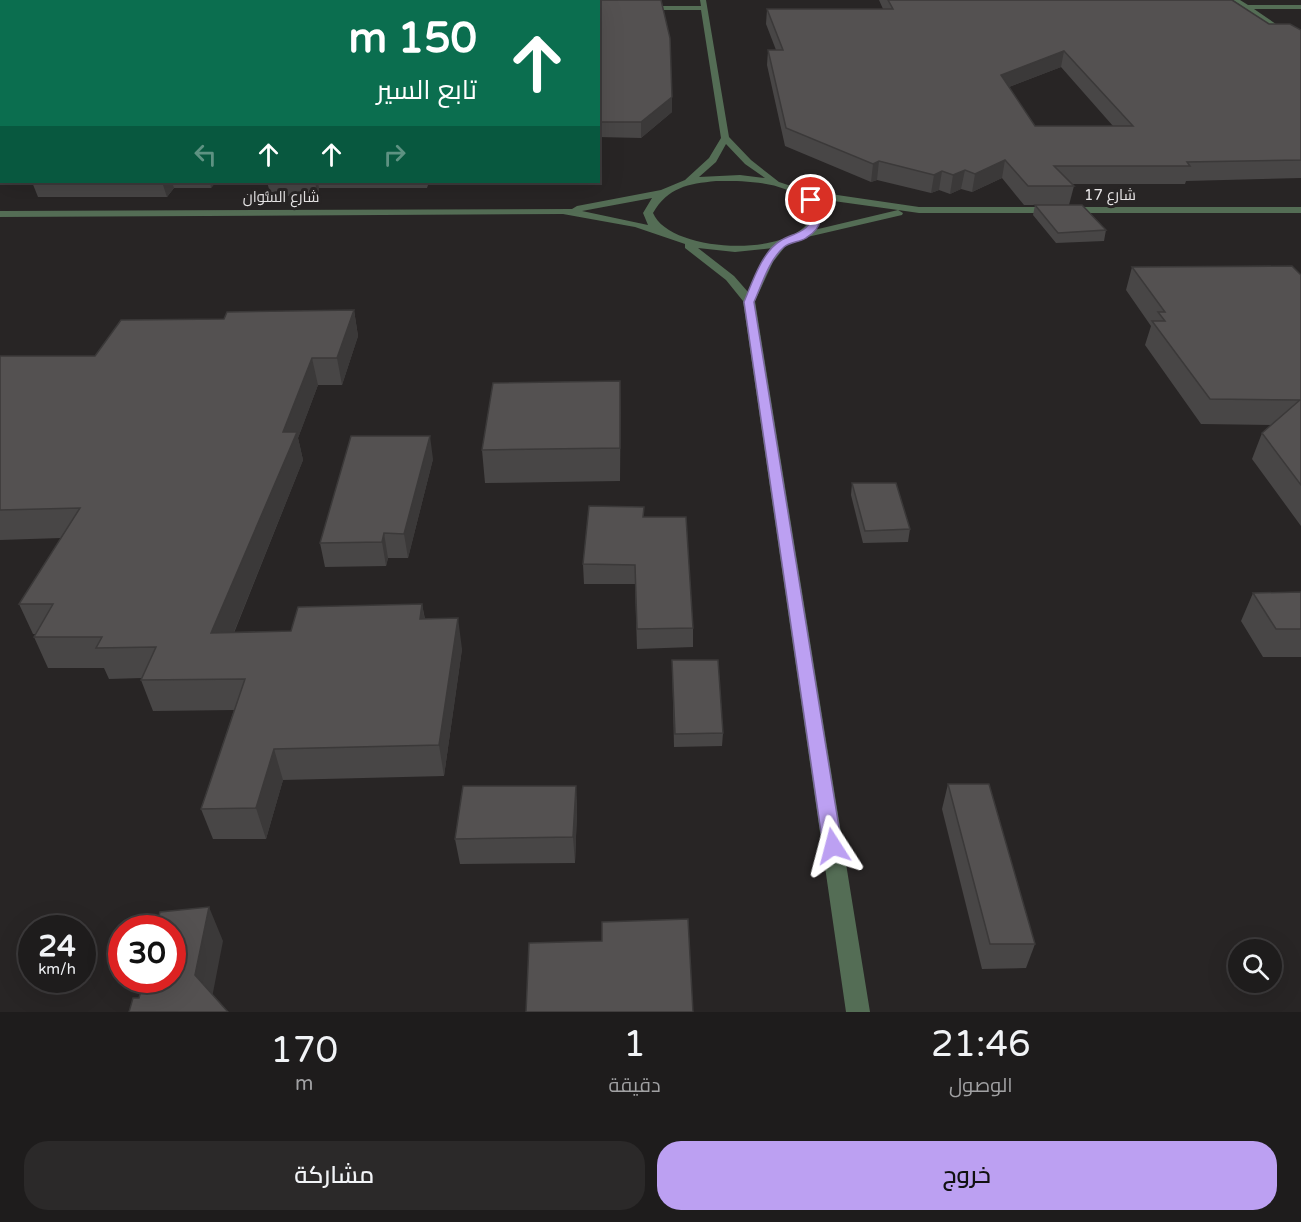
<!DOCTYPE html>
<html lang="ar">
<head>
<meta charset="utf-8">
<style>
	:root { --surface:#1e1c1c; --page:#2b2929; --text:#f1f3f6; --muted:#a1a1a3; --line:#3c3a3b; --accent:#bca0f2 }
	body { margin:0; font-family:"Varela Round",Cairo,sans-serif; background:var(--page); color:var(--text); direction:rtl; height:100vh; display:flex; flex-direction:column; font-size:22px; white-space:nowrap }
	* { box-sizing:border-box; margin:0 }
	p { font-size:20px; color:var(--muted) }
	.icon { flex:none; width:33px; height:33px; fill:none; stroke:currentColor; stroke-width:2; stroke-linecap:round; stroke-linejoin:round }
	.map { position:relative; height:1012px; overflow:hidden; direction:ltr }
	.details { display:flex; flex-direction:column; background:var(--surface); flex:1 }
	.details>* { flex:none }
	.banner { position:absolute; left:0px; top:0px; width:600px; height:183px; box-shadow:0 6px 24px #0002,0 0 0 2px var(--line); direction:rtl; background:#0b6e4f; color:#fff; overflow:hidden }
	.buttons { position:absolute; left:1228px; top:939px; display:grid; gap:12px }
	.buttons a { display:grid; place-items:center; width:54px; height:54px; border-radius:50%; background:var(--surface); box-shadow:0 6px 24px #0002,0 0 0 2px var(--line); font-size:30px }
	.speed { position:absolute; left:18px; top:915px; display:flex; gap:12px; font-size:30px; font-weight:700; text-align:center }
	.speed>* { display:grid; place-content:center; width:78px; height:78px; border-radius:50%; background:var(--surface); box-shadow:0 6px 24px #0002,0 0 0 2px var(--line); line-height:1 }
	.speed small { font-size:15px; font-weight:400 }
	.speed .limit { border:9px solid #d22; background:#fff; color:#111 }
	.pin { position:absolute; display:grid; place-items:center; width:51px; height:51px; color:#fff; margin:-26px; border:3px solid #fff; border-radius:50%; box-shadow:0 2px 6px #0007 }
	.me { position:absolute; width:66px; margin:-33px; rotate:351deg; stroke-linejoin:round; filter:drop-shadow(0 0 4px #0008) }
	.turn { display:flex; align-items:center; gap:21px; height:126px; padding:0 24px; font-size:27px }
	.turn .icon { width:78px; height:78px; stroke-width:2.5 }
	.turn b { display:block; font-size:42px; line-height:51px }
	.lanes { display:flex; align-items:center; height:57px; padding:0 24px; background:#0003; justify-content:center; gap:30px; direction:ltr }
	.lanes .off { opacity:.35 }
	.eta { display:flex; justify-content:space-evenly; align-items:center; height:102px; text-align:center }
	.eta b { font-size:36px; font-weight:600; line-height:42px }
	.button { display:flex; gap:12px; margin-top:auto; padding:12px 24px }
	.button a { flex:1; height:69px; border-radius:24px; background:var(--accent); color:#111; font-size:24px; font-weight:600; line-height:69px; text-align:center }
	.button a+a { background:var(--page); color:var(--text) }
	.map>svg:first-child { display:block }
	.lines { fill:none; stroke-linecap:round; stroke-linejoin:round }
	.minor { fill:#546d55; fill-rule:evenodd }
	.wall { fill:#484646; fill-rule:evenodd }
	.shaded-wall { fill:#3b3939 }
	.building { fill:#545151; stroke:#3b3939; stroke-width:1.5; fill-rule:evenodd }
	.route { fill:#bca0f2; stroke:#7a689d; stroke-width:1.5 }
	.labels { text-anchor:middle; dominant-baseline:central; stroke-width:6; stroke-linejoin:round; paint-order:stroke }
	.far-street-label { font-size:15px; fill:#e8e6e7; stroke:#282525 }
</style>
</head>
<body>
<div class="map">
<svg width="1301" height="1012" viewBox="0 0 1301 1012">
	<rect width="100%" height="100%" fill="#282525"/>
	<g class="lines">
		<path class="minor" d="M700,0H706L729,137L751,160L779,182L803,190L919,207H1301V213H919L898,210L903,213L902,215L803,238L787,244L773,262L755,301L870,1012H846L743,301L726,280L685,248V244L635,227L563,214L0,217V211L572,209L577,206L661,190L685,180L709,158L721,138L701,10H644L641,8L644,6H701ZM726,144L745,164L765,178L740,175L699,177L716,162ZM716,181C747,181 798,180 813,214C798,259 670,254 653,213C668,187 688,184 716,181ZM652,198L643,213L648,225L582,211ZM812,198L898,210L814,230L820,223L823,214ZM698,248L735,252L773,248L763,261L748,292L734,276Z
			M1233,0H1240L1248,5H1301V9H1254L1301,41V46Z"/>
	</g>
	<path class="wall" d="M0,0H661L670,38L672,112L641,138L598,137V2H2V100H0Z
		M879,0H1232L1269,24L1301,30V178L1186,181L1185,184H1072L1074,186L1069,205H1024L1002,178L972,192L961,189L950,194L939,190L931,193L877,180L871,182L785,146L767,65L768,50H776L766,24L767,9H883ZM1061,67L1113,126H1035L1009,87Z
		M32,182H216L211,188H174L167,197H38Z
		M267,182H429L427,188H319L318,196H271Z
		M1035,205L1106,230L1104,241L1056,243L1033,215Z
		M1132,267L1301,275V526L1252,459L1262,433L1271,425L1201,424L1145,345L1151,326L1126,290Z
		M354,310L358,336L342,385H318L298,438L303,460L234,633L291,631L422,604L425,619L462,649L444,776L283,780L266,839H213L201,809L234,710L153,711L141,680L142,678L109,679L104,668H48L34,637L36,634H33L19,604L61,538L0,540V356H95L224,319Z
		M620,381V481L485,483L482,450Z
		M433,459L408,558H388L386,566L325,567L320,543Z
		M852,483L910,529L908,542L863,543L851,495Z
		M644,517L693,628V647L637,649L635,584H584L583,564Z
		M1301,592V657H1263L1241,621L1253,593Z
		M672,660L723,733L722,746L674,747Z
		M948,784L1035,944L1026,968L982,969L942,809Z
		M576,786L577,811L575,863L460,864L455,839Z"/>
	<path class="shaded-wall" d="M1064,51L1061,67L998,91L1001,75Z
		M672,97V112L641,138V122Z
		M1005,160L1002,178L972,192L975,174Z
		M879,161L877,180L871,182L873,164Z
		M965,170L961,189L950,194L953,175Z
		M942,171L939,190L931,193L934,175Z
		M162,182H172L174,188L167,197Z
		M210,182H216L211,188Z
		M315,182H318L319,188L318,196Z
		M354,310L358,336L342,385L337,358Z
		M312,358L318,385L298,438L303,460L221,664L211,633L283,432Z
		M620,381L621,413L620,481Z
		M430,436L433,459L408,558L404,534Z
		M384,533L388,558L386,566L382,542Z
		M422,604L427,634L420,619Z
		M458,618L462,649L444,776L439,745Z
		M274,749L283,780L266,839L256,808Z
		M576,786L577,811L575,863L573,837Z
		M209,907L223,941L210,1008L195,975Z"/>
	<path class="building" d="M0,0H661L670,38L672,97L641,122H598V2H2V84H0Z
		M888,0H1232L1269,24H1290L1301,30V160L1187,162L1190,166H1054L1074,186H1028L1005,160L975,174L965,170L953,175L942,171L934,175L879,161L873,164L786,128L768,50H783L767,9H893ZM1064,51L1133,126H1035L1001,75Z
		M1035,205H1082L1106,230L1058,233Z
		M1292,266L1301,275V485L1262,433L1300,400L1210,399L1152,321H1165L1158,312H1165L1132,267Z
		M354,310L337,358H312L283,432H297L211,633L291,631L298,607L422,604L420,619L458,618L439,745L274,749L256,808L201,809L245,679L141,680L156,647L96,648L102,637H34L53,604H19L80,508L0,510V356H95L121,320L224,319L227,312Z
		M620,381V448L482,450L493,383Z
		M351,436H430L404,534L384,533L382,542L320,543Z
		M852,483H896L910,529L865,531Z
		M589,506L644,507L643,517H686L693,628L637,629L635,565L583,564Z
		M1301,592V629H1276L1253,593Z
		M672,660H718L723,733L675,734Z
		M948,784H989L1035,944H990Z
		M463,786H576L573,837L455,839Z
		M209,907L195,975L228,1012H129L133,998H139L144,980H172V928H156L160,912Z
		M688,919L693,1012H526L529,943L602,941V922Z"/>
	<path class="route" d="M807,198H814C824,213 824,227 806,238C800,242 790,242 784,247C769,260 762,284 754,302L842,846L839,852L833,854L826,852L823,846L744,302C752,283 762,252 780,241C793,233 805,234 813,218Z"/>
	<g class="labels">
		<g class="far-street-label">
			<text x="1110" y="195">شارع 17</text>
			<text x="281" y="197">شارع السُّوان</text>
		</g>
	</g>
</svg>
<div class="buttons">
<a><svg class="icon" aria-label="search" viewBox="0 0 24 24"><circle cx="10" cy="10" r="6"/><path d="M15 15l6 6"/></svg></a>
</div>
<div class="speed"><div>24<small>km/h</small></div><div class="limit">30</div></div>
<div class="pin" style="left:811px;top:200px;background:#d93025"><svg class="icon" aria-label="arrive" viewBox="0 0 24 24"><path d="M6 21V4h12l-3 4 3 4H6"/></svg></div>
<svg class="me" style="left:833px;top:846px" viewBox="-20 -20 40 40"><path d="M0-17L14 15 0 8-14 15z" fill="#bca0f2" stroke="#fff" stroke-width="4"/></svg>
<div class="banner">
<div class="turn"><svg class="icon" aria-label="ahead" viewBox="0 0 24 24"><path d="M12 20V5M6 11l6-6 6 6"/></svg><div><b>150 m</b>تابع السير</div></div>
<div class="lanes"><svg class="icon off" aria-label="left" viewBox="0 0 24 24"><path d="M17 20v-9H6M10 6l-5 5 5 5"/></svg><svg class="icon" aria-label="ahead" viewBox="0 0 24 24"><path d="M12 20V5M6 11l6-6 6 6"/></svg><svg class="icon" aria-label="ahead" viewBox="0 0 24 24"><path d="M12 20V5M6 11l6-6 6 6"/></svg><svg class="icon off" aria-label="right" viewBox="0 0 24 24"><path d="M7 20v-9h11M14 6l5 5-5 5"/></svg></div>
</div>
</div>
<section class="details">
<div class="eta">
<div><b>21:46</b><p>الوصول</p></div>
<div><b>1</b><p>دقيقة</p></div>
<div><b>170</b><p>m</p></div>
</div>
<div class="button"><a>خروج</a><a>مشاركة</a></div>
</section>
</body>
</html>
